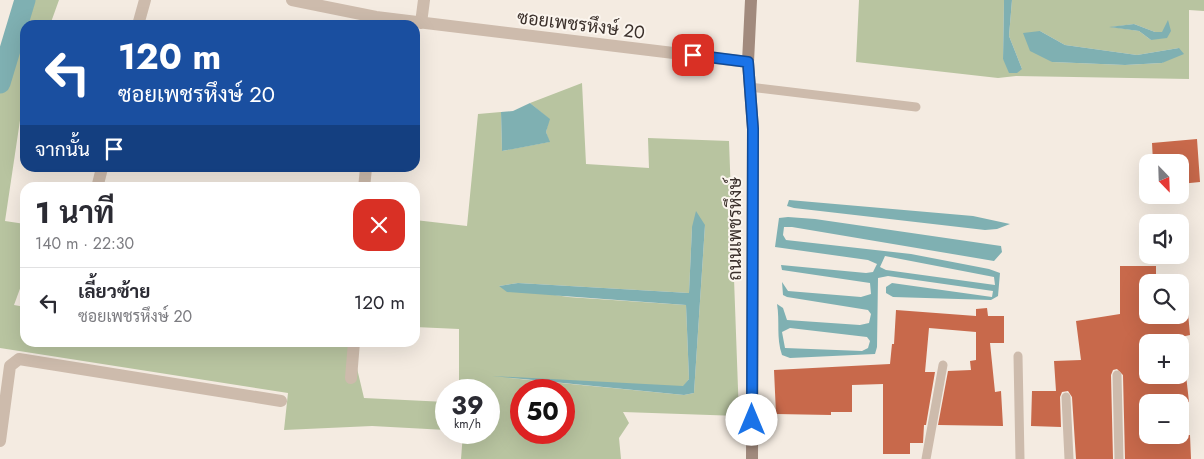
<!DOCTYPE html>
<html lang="th">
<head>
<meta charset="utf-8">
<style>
	:root { --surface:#fff; --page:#f7f7f7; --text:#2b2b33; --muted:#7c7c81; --line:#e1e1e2 }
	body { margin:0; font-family:Jost,Sarabun,sans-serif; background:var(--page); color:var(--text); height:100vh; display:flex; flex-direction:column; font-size:19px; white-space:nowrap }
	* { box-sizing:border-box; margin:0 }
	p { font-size:16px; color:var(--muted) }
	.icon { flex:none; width:28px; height:28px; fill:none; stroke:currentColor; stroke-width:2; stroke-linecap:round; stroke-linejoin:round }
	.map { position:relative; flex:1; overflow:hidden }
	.details { position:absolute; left:20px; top:182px; width:400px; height:165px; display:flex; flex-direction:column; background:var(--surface); border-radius:15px; box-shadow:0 5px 20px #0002 }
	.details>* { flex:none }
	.banner { position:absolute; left:20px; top:20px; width:400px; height:152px; border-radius:15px; box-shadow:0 5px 20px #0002; background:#1a4fa0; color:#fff; overflow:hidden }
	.needle { width:32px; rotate:157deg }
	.fabs { position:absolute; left:1139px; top:154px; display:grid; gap:10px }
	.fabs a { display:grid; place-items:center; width:50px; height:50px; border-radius:10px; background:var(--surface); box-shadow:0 5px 20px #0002; font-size:25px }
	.speed { position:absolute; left:435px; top:379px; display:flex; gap:10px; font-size:25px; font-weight:700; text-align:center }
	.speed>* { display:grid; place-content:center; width:65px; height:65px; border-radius:50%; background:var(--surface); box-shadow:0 5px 20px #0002; line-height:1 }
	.speed small { font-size:12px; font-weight:400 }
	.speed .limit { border:8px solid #d22; background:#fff; color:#111 }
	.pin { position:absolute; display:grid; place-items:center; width:42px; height:42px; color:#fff; margin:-21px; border-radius:10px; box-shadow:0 2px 8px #0006 }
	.me { position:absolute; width:55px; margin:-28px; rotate:0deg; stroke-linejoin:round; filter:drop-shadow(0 0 4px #0008) }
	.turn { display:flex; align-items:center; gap:18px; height:105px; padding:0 15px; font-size:22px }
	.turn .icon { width:65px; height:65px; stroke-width:2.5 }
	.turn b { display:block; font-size:35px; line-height:42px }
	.then { display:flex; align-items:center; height:48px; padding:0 15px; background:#0003; gap:10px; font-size:19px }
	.round { display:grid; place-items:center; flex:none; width:52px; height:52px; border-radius:15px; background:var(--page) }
	.head { display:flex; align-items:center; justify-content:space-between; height:85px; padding:0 15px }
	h1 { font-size:30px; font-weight:700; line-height:38px }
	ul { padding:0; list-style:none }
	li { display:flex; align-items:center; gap:15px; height:70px; padding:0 15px; border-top:1px solid var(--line) }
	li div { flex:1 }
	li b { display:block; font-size:19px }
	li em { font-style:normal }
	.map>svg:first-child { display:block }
	.green { fill:#b8c4a0; fill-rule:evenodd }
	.water { fill:#7fb0b2; fill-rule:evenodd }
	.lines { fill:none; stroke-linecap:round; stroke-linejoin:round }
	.canal { stroke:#7fb0b2; stroke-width:21 }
	.building { fill:#c8694b }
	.service { stroke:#cdbbac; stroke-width:9 }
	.minor { stroke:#cdbbac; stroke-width:12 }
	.secondary { stroke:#a18a7d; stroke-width:12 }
	.route-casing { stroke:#114b97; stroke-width:12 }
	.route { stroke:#1a73e8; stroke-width:9 }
	.labels { text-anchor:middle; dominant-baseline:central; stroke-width:4; stroke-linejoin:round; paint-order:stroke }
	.street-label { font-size:18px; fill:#3b302b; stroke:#fbf5ee }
</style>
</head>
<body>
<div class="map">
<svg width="1204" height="459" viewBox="0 0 1204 459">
	<rect width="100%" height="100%" fill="#f4ebe1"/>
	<path class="green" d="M16,0H59L50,25H25V97L22,107L5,221L25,224V275L14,305L25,307V342L351,343L364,398L446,402V430L372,426L284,430L288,393L0,348V55Z
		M859,0H1004L1003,59L1022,69L1009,36L1012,0H1204V11L1189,10V79L1016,76L998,78L856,62ZM1134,24L1155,32H1162L1151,40L1139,31L1112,27ZM1040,31L1065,45L1137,55L1179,48L1162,63L1125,65L1052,62Z
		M582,83L586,164L649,168L648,138L729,141L739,416L623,412L629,423L619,438L621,459H461L463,433L489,432V390H459V329L415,327V220L467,226L478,114L501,112L502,151L549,142L546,132L549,119L530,103ZM705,225L694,393L684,395L509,378L683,387L689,379L686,305L568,297L499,286L518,283L689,293L692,227ZM521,390H564V432H521Z"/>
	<path class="water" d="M1004,0H1012L1009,36L1022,69L1017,73H1009L1003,59Z
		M1168,20L1171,31L1167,38L1151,40L1139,31L1109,27L1134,24L1155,32H1162Z
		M1040,31L1065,45L1137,55L1179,48L1184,54L1162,63L1125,65L1052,62L1030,51L1023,33Z
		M530,103L550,119L546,132L550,142L502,151L501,112L513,111Z
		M789,200L973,216L1010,224L997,229L985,230L794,208L787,206Z
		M696,211L705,225L694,393L684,395L492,376L683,386L689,379L686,305L507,292L499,286L518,283L689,293L692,227Z
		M788,217L815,219L1001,246L1002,252L994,261L792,227H784L783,235L786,240L911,254L989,269L1000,273L998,296L991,300L893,297L886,293V287L892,283L992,297L993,291L888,276L878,278L877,347L875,354L790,358L782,355C776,337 780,322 777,304L783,308L787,320L860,325L869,323L871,314L868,310L787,297L783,295L782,282L788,291L861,297L871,294L870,283L782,270L781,265L866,273L873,272L877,264L868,260L775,247L779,218ZM885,256L994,277L995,285L886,270L880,267ZM790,328L867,337L870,341L868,348L862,351L785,348L782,332Z"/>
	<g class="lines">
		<path class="canal" d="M0,83L25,0"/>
	</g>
	<path class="building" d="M1197,139L1200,182L1180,184V162H1153L1152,143Z
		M1120,266H1156V282H1148V317L1188,313L1190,335L1181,337V342H1148V375H1186L1189,402H1148V435H1190L1191,459H1125L1123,375L1117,369L1113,370L1111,375L1113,459H1076L1072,397L1068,391L1062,392L1060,397L1061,427L1031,426L1032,391H1056L1054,361L1081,360L1076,321L1120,314Z
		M987,308L988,316H1004V343H990L995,392L1001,391L1003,426L938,425L948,371L971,370L970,361L976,360V332L929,328L925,372H935L926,425H924L923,443H910V454H883V384L852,385V412H831V415L776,414L774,370L890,364L892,344H894L896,310L976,316V309Z"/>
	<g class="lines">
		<path class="service" d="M749,87L916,107
			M1018,356L1020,459
			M1117,375L1119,459
			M1066,397L1069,459
			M926,459L943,365"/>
		<path class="minor" d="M292,0L376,17L748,62
			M421,23L424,0
			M138,25L145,0
			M97,188L102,168
			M364,188L366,168
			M351,378L354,342
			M0,441L10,366L19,359L281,401"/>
		<path class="secondary" d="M751,0L748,62L753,129L752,459"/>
	</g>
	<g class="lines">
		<defs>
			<path id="route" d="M693,55L748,62L753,129L752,420"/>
		</defs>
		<use href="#route" class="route-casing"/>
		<use href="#route" class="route"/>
	</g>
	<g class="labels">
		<g class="street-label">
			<text transform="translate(581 25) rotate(7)">ซอยเพชรหึงษ์ 20</text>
			<text transform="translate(735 229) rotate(-90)">ถนนเพชรหึงษ์</text>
		</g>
	</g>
</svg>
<div class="fabs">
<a><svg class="needle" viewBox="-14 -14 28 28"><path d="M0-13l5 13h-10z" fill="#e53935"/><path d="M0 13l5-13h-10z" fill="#7c7c81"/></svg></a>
<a><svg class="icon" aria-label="sound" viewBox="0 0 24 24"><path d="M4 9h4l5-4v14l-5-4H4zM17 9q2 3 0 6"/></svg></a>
<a><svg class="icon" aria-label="search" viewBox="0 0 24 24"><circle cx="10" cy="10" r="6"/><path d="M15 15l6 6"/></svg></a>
<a>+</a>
<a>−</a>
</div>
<div class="speed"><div>39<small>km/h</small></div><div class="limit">50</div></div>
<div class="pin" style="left:693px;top:55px;background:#d93025"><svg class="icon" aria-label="arrive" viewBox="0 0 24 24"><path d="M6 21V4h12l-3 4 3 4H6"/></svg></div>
<svg class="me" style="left:752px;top:420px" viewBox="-20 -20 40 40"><circle r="19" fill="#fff"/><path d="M0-13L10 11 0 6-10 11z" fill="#1a73e8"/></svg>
<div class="banner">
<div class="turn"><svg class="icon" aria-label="left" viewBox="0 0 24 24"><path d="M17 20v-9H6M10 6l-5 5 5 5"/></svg><div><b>120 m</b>ซอยเพชรหึงษ์ 20</div></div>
<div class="then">จากนั้น<svg class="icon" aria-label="arrive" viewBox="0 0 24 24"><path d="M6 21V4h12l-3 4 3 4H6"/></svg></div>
</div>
<section class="details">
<div class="head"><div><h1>1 นาที</h1><p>140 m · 22:30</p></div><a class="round" style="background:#d93025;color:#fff"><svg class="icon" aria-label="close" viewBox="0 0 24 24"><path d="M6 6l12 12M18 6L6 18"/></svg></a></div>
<ul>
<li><svg class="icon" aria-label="left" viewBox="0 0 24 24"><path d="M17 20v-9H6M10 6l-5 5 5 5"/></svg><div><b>เลี้ยวซ้าย</b><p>ซอยเพชรหึงษ์ 20</p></div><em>120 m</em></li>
</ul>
</section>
</div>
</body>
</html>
